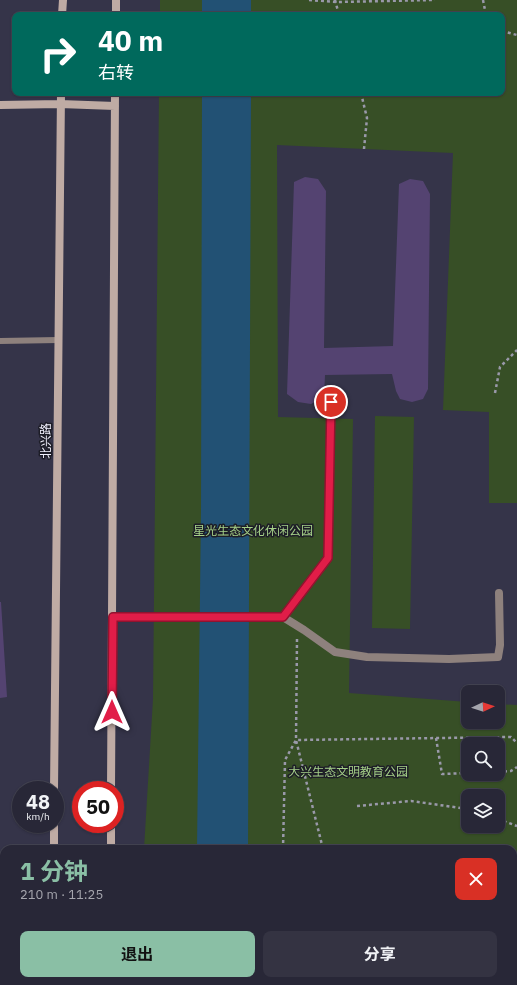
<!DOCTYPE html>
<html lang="zh">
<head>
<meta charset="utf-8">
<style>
	:root { --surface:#282737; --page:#343342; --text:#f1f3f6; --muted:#a5a5ad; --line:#444452; --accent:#8abfa5 }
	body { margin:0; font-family:"IBM Plex Sans","Noto Sans SC",sans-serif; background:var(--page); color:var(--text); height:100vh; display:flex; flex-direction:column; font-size:15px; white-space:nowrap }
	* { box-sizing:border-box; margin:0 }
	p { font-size:13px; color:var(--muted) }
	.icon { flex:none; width:22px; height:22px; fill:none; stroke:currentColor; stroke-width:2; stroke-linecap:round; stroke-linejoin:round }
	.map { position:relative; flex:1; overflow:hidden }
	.side { position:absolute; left:0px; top:845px; width:517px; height:140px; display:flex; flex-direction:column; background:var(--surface); border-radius:12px 12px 0 0; box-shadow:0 1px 3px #0004,0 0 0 1px var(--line) }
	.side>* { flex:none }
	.guide { position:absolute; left:12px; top:12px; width:493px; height:84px; border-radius:8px; box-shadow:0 1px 3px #0004,0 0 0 1px var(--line); background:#00695c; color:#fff; overflow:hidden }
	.needle { width:26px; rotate:86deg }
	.buttons { position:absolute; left:461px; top:685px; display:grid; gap:8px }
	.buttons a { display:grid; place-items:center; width:44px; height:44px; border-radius:8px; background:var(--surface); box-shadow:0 1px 3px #0004,0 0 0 1px var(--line); font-size:20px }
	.speed { position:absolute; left:12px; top:781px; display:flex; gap:8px; font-size:20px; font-weight:700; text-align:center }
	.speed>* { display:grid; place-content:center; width:52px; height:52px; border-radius:50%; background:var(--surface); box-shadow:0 1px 3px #0004,0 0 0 1px var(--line); line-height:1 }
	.speed small { font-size:10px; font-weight:400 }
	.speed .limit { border:6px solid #d22; background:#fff; color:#111 }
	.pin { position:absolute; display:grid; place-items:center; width:34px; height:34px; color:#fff; margin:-17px; border:2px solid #fff; border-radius:50%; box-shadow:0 1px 4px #0007 }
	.me { position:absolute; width:44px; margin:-22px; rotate:0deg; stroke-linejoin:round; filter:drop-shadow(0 0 3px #0008) }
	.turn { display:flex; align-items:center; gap:14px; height:84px; padding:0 20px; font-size:18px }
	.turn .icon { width:52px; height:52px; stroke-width:2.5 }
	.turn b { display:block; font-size:28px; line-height:34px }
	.round { display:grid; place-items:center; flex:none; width:42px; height:42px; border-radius:8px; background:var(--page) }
	.headline { display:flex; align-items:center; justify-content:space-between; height:68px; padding:0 20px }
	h1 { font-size:24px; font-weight:700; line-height:30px; color:var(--accent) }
	.action { display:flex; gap:8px; margin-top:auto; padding:8px 20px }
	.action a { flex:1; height:46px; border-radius:8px; background:var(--accent); color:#111; font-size:16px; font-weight:700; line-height:46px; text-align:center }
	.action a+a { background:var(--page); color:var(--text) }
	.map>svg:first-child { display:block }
	.green { fill:#374f26; fill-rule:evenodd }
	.water { fill:#225174 }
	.building { fill:#544371 }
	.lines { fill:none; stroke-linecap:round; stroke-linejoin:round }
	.path { stroke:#9a99aa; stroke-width:2.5; stroke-dasharray:3 3; stroke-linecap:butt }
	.lane { stroke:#8e817d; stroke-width:6 }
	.street { stroke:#8e817d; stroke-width:8 }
	.secondary { stroke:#bfaba4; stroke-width:8 }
	.route-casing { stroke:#92132f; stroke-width:10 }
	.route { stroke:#e11d48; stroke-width:7 }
	.labels { text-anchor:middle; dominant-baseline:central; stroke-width:3; stroke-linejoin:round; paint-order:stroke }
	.street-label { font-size:12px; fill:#f0f0fd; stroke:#1d1d27 }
	.park-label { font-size:12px; fill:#a5d088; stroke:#1d1d27 }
</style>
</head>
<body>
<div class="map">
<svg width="517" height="985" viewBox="0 0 517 985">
	<rect width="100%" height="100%" fill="#353449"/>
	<path class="green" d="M160,0H517V503H489V412L443,410L453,153L277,145L278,417L353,419L349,693L468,702V722H498V704L517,705V985H138V981H513V849H144L153,699L159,93H502V15H160ZM468,744H498V774H468ZM468,796H498V826H468Z
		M375,416L414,417L410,629L372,628Z"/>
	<path class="water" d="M202,0H251V15H202Z
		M202,93H251L248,849H197L201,509Z
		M196,981H248L247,985H196Z"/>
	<path class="building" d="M305,177L318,179L326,191L324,348L393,346L399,184L410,179L423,181L430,194L428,389L423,399L412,402L400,399L396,391L392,374L325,375L324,397L311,404L298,402L287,394L294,182Z
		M0,602H1L7,697L0,698Z"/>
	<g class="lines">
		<path class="path" d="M309,0L337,2L435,0
			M335,0L339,15
			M483,0L486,15
			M502,31L517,35
			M361,93L367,118L364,149
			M495,393L500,367L517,350
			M297,639L296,740L323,849
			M436,738L442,774L468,773
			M498,772L511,771L517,767
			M357,806L411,801L468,809
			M498,819L517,826
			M283,849L285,760L296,740L511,737L517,743
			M416,981L419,985
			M282,985V981
			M332,985L333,981"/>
		<path class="lane" d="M0,341L58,340
			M113,617H283L328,558L331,403"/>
		<path class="street" d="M283,617L304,630L335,652L367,657L449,659L498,657L500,645L499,593"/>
		<path class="secondary" d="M62,15L63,0
			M116,15V0
			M0,105L60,104L115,106
			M54,790L61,93
			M111,790L115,93
			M54,849V824
			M111,849V824
			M53,985V981
			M110,985V981"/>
	</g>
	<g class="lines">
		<defs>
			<path id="route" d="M112,712L113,617H283L328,558L331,402"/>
		</defs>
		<use href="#route" class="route-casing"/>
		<use href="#route" class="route"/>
	</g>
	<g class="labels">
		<g class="street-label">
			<text transform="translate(45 441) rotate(-90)">北兴路</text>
		</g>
		<g class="park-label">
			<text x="253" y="530">星光生态文化休闲公园</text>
			<text x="348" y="771">大兴生态文明教育公园</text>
		</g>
	</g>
</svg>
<div class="buttons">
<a><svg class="needle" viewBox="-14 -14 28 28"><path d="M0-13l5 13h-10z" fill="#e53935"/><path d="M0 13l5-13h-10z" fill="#a5a5ad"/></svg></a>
<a><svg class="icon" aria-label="search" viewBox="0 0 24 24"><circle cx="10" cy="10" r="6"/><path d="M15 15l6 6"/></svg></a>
<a><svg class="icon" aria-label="layers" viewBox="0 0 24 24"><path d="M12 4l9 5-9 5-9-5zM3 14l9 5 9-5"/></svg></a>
</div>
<div class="speed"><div>48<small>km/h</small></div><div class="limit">50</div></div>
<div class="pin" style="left:331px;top:402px;background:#d93025"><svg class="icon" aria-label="arrive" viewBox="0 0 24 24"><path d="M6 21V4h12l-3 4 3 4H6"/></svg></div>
<svg class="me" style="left:112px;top:712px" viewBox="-20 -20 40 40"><path d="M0-17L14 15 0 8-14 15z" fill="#e11d48" stroke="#fff" stroke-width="4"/></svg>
<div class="guide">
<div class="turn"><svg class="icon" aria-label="right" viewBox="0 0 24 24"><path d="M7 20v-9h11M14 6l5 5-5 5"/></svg><div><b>40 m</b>右转</div></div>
</div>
<section class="side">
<div class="headline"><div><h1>1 分钟</h1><p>210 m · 11:25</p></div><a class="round" style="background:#d93025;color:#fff"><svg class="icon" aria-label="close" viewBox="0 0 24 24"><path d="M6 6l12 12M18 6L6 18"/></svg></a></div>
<div class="action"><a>退出</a><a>分享</a></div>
</section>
</div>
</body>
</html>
